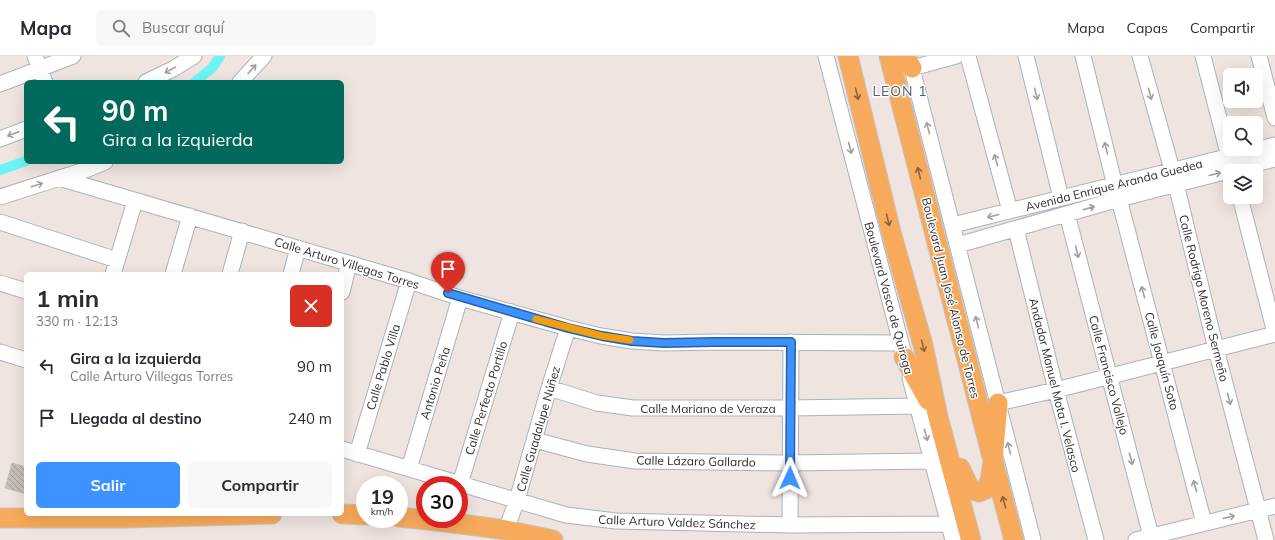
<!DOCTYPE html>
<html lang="es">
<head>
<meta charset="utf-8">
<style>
	:root { --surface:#fff; --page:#f7f7f7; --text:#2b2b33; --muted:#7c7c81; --line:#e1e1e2; --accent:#3c93ff }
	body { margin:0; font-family:Mulish,sans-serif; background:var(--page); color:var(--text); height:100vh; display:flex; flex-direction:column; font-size:15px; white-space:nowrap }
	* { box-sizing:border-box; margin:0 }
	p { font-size:13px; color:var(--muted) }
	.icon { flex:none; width:22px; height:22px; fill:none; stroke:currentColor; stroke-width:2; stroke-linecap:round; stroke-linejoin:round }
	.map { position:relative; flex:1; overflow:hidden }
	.drawer { position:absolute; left:24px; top:216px; width:320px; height:244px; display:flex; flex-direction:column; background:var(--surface); border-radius:6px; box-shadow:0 4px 16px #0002 }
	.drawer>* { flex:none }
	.hud { position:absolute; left:24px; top:24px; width:320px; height:84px; border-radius:6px; box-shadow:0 4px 16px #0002; background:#00695c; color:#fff; overflow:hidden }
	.controls { position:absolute; left:1223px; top:12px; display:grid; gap:8px }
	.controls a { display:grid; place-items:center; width:40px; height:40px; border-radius:6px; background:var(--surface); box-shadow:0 4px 16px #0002; font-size:20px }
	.speed { position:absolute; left:356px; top:420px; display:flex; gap:8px; font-size:20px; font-weight:700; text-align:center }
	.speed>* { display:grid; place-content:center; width:52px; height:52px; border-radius:50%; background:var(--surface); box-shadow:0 4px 16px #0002; line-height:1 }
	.speed small { font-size:10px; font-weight:400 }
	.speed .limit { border:6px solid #d22; background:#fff; color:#111 }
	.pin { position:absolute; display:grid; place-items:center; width:34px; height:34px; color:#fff; margin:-41px -17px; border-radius:50% 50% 50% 0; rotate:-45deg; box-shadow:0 0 4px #0007 }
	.pin .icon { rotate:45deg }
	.me { position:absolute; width:44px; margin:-22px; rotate:1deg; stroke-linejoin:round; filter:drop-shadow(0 0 3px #0008) }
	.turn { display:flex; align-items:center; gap:14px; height:84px; padding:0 12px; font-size:18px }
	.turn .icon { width:52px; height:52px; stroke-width:2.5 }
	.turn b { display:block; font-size:28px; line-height:34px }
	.round { display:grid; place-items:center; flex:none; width:42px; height:42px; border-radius:6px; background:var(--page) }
	.summary { display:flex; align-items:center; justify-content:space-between; height:68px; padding:0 12px }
	h1 { font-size:24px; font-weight:700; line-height:30px }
	.action { display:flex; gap:8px; margin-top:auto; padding:8px 12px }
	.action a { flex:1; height:46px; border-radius:6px; background:var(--accent); color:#fff; font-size:16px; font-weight:700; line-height:46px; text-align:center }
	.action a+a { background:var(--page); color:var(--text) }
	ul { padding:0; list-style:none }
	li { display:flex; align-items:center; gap:12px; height:52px; padding:0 12px }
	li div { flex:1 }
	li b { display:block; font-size:15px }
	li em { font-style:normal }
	header { display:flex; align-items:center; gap:24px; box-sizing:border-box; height:56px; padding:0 20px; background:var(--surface); border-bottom:1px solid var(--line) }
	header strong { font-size:19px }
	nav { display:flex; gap:22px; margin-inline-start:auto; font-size:14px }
	.search { width:280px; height:36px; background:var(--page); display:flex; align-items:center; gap:10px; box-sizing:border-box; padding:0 14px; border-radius:6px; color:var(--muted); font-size:15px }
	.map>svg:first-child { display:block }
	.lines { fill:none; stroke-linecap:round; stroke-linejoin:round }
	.canal { stroke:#6ef4f4; stroke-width:10 }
	.building { fill:url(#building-back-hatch); stroke:#cbbfb8 }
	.minor-casing { stroke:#acb2ba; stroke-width:17 }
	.major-casing { stroke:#c4c4c4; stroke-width:21 }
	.minor { stroke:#fff; stroke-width:15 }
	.major { stroke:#f7aa5b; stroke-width:19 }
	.oneway { stroke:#a0a0a0 }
	.oneway2 { stroke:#886542 }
	.route-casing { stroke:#2760a6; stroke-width:10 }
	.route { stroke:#3c93ff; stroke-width:7 }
	.slow { stroke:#f59e0b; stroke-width:7 }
	.labels { text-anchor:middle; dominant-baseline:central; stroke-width:3; stroke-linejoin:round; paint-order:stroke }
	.street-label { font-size:12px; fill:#2d2d2d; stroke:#fff }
	.quarter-label { font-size:14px; letter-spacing:1px; fill:#4a6280; stroke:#fff }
</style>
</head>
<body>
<header>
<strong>Mapa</strong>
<div class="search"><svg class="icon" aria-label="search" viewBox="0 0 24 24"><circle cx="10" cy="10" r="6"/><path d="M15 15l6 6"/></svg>Buscar aquí</div>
<nav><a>Mapa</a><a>Capas</a><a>Compartir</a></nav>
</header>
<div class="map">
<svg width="1275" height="484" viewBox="0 0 1275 484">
	<defs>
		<pattern id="building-back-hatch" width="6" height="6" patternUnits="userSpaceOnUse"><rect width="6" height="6" fill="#c7bebb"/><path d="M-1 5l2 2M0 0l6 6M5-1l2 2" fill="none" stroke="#a29b98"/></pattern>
	</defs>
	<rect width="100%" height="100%" fill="#efe4df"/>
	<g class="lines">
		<path class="canal" d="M195,26L213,11L220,0
			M0,114L26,105"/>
	</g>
	<path class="building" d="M12,407L26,411V438L5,432Z"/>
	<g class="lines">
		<defs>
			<path id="minor" d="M35,0L45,26
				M826,0L903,295
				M968,0L1010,155
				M1026,0L1061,142
				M1083,0L1115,130
				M1140,0L1176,128L1216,293L1266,484
				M1203,0L1229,101
				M1259,0L1275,62
				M909,1L1033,484
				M912,12L956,0
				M146,26L173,13L194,0
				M240,26L264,0
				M0,28L73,0
				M0,83L26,73
				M59,122L409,225L460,242L568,272L601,280L632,285L664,287L714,286L901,287
				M0,141L88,113L105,106
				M1240,141L1275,277
				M1119,143L1204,467
				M1067,158L1151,480
				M0,166L117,204
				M953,169L1275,89
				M1016,173L1056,334L1096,484
				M958,189L1119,143L1275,103
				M113,218L135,145
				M173,218L190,160
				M230,218L242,175
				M291,218L298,192
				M0,227L26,235
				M342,236L349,207
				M0,296L26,304
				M910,322L953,484
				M549,332L597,347L633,352H790L918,350
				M998,347L1056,334L1275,278
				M535,384L587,398L635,405L790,407L932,405
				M342,393L566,459L616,465L790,469L949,468
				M357,398L409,225
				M409,413L460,242
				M460,428L512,256
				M790,469L791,286
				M506,474L517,444L549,332L568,272
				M1136,484L1275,450"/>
			<path id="major" d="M848,0L891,176L923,289L938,361L971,484
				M889,0L993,405L1014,484
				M905,0L912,12
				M904,301L928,344
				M960,412L970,433L979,436L986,433L990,425L993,405L998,347
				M342,458L365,459
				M399,461L446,466L506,474L553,484
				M0,462H125L272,458"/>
		</defs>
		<use href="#minor" class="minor-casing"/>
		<use href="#major" class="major-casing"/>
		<use href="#minor" class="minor"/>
		<use href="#major" class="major"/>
	</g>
	<defs><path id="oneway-shaft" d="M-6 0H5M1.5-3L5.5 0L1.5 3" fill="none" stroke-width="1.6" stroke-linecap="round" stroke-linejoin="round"/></defs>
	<g class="oneway">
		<use href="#oneway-shaft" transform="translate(252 13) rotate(-48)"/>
		<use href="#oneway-shaft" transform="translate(170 14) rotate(152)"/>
		<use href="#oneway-shaft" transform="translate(1036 38) rotate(76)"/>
		<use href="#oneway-shaft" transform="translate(1150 38) rotate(75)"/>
		<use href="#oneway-shaft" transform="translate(928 72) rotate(-104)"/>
		<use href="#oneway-shaft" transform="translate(13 78) rotate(159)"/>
		<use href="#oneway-shaft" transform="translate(850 92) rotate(76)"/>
		<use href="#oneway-shaft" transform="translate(1106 92) rotate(-104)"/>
		<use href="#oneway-shaft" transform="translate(996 104) rotate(-105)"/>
		<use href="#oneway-shaft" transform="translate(1215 118) rotate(-14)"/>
		<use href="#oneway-shaft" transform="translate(37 129) rotate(-18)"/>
		<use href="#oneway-shaft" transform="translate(1089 152) rotate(-16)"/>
		<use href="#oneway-shaft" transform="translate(993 160) rotate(166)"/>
		<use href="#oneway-shaft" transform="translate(1077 196) rotate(76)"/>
		<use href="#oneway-shaft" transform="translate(1143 236) rotate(-105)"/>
		<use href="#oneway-shaft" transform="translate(977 266) rotate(-104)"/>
		<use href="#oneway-shaft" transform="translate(1229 343) rotate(75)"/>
		<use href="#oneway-shaft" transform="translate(926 379) rotate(75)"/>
		<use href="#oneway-shaft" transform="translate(1009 392) rotate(-104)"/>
		<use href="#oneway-shaft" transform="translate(1131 403) rotate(75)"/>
		<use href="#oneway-shaft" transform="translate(1195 430) rotate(-105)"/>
		<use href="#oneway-shaft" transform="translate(1229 461) rotate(-14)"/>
	</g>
	<g class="oneway2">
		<use href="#oneway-shaft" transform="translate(857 38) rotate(76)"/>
		<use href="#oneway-shaft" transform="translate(919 117) rotate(-104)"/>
		<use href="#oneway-shaft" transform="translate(888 164) rotate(76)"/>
		<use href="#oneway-shaft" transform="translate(923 290) rotate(76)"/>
		<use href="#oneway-shaft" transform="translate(1004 446) rotate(-105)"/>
	</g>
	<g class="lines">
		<defs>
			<path id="route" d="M448,237L568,272L602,280L632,285L664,287L714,286H791L790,422"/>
		</defs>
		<use href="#route" class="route-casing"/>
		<use href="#route" class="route"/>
		<path class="slow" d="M536,263L602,280L630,284"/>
	</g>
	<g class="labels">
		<g class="street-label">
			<text transform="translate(1114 129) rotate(-14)">Avenida Enrique Aranda Guedea</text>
			<text transform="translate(347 207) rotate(17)">Calle Arturo Villegas Torres</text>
			<text transform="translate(889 242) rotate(75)">Boulevard Vasco de Quiroga</text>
			<text transform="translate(951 242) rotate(76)">Boulevard Juan José Alonso de Torres</text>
			<text transform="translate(1204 242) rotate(76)">Calle Rodrigo Moreno Sermeño</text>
			<text transform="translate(1162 305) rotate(75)">Calle Joaquín Soto</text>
			<text transform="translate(383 311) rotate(-73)">Calle Pablo Villa</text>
			<text transform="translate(1109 319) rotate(75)">Calle Francisco Vallejo</text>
			<text transform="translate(435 327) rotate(-73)">Antonio Peña</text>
			<text transform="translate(1055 329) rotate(76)">Andador Manuel Mota I. Velasco</text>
			<text transform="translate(486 342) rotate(-73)">Calle Perfecto Portillo</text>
			<text x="708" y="352">Calle Mariano de Veraza</text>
			<text transform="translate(538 373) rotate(-74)">Calle Guadalupe Núñez</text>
			<text transform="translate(696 405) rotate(1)">Calle Lázaro Gallardo</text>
			<text transform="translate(677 466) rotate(2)">Calle Arturo Valdez Sánchez</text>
		</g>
		<g class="quarter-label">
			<text x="900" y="35">LEON 1</text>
		</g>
	</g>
</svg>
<div class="controls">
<a><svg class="icon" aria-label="sound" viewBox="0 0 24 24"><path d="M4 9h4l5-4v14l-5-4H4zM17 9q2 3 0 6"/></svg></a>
<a><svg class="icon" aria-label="search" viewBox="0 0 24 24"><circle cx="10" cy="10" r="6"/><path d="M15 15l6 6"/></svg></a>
<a><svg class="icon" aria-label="layers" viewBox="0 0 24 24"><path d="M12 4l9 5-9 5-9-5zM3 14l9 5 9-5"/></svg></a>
</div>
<div class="speed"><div>19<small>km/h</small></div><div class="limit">30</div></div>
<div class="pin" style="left:448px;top:237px;background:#d93025"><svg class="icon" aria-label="arrive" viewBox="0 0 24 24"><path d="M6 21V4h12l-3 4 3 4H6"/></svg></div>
<svg class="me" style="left:790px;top:422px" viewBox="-20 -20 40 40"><path d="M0-17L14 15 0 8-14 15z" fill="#3c93ff" stroke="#fff" stroke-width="4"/></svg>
<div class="hud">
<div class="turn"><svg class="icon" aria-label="left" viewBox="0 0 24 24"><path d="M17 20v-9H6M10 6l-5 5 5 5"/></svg><div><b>90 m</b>Gira a la izquierda</div></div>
</div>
<section class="drawer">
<div class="summary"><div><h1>1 min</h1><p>330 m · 12:13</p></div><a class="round" style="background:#d93025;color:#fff"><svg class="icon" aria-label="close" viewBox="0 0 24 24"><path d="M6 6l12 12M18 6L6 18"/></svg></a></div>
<ul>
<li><svg class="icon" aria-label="left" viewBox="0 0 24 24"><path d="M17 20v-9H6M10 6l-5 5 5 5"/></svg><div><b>Gira a la izquierda</b><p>Calle Arturo Villegas Torres</p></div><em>90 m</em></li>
<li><svg class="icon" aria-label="arrive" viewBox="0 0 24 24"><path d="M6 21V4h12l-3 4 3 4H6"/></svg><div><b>Llegada al destino</b></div><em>240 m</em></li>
</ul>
<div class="action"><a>Salir</a><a>Compartir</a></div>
</section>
</div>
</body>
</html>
